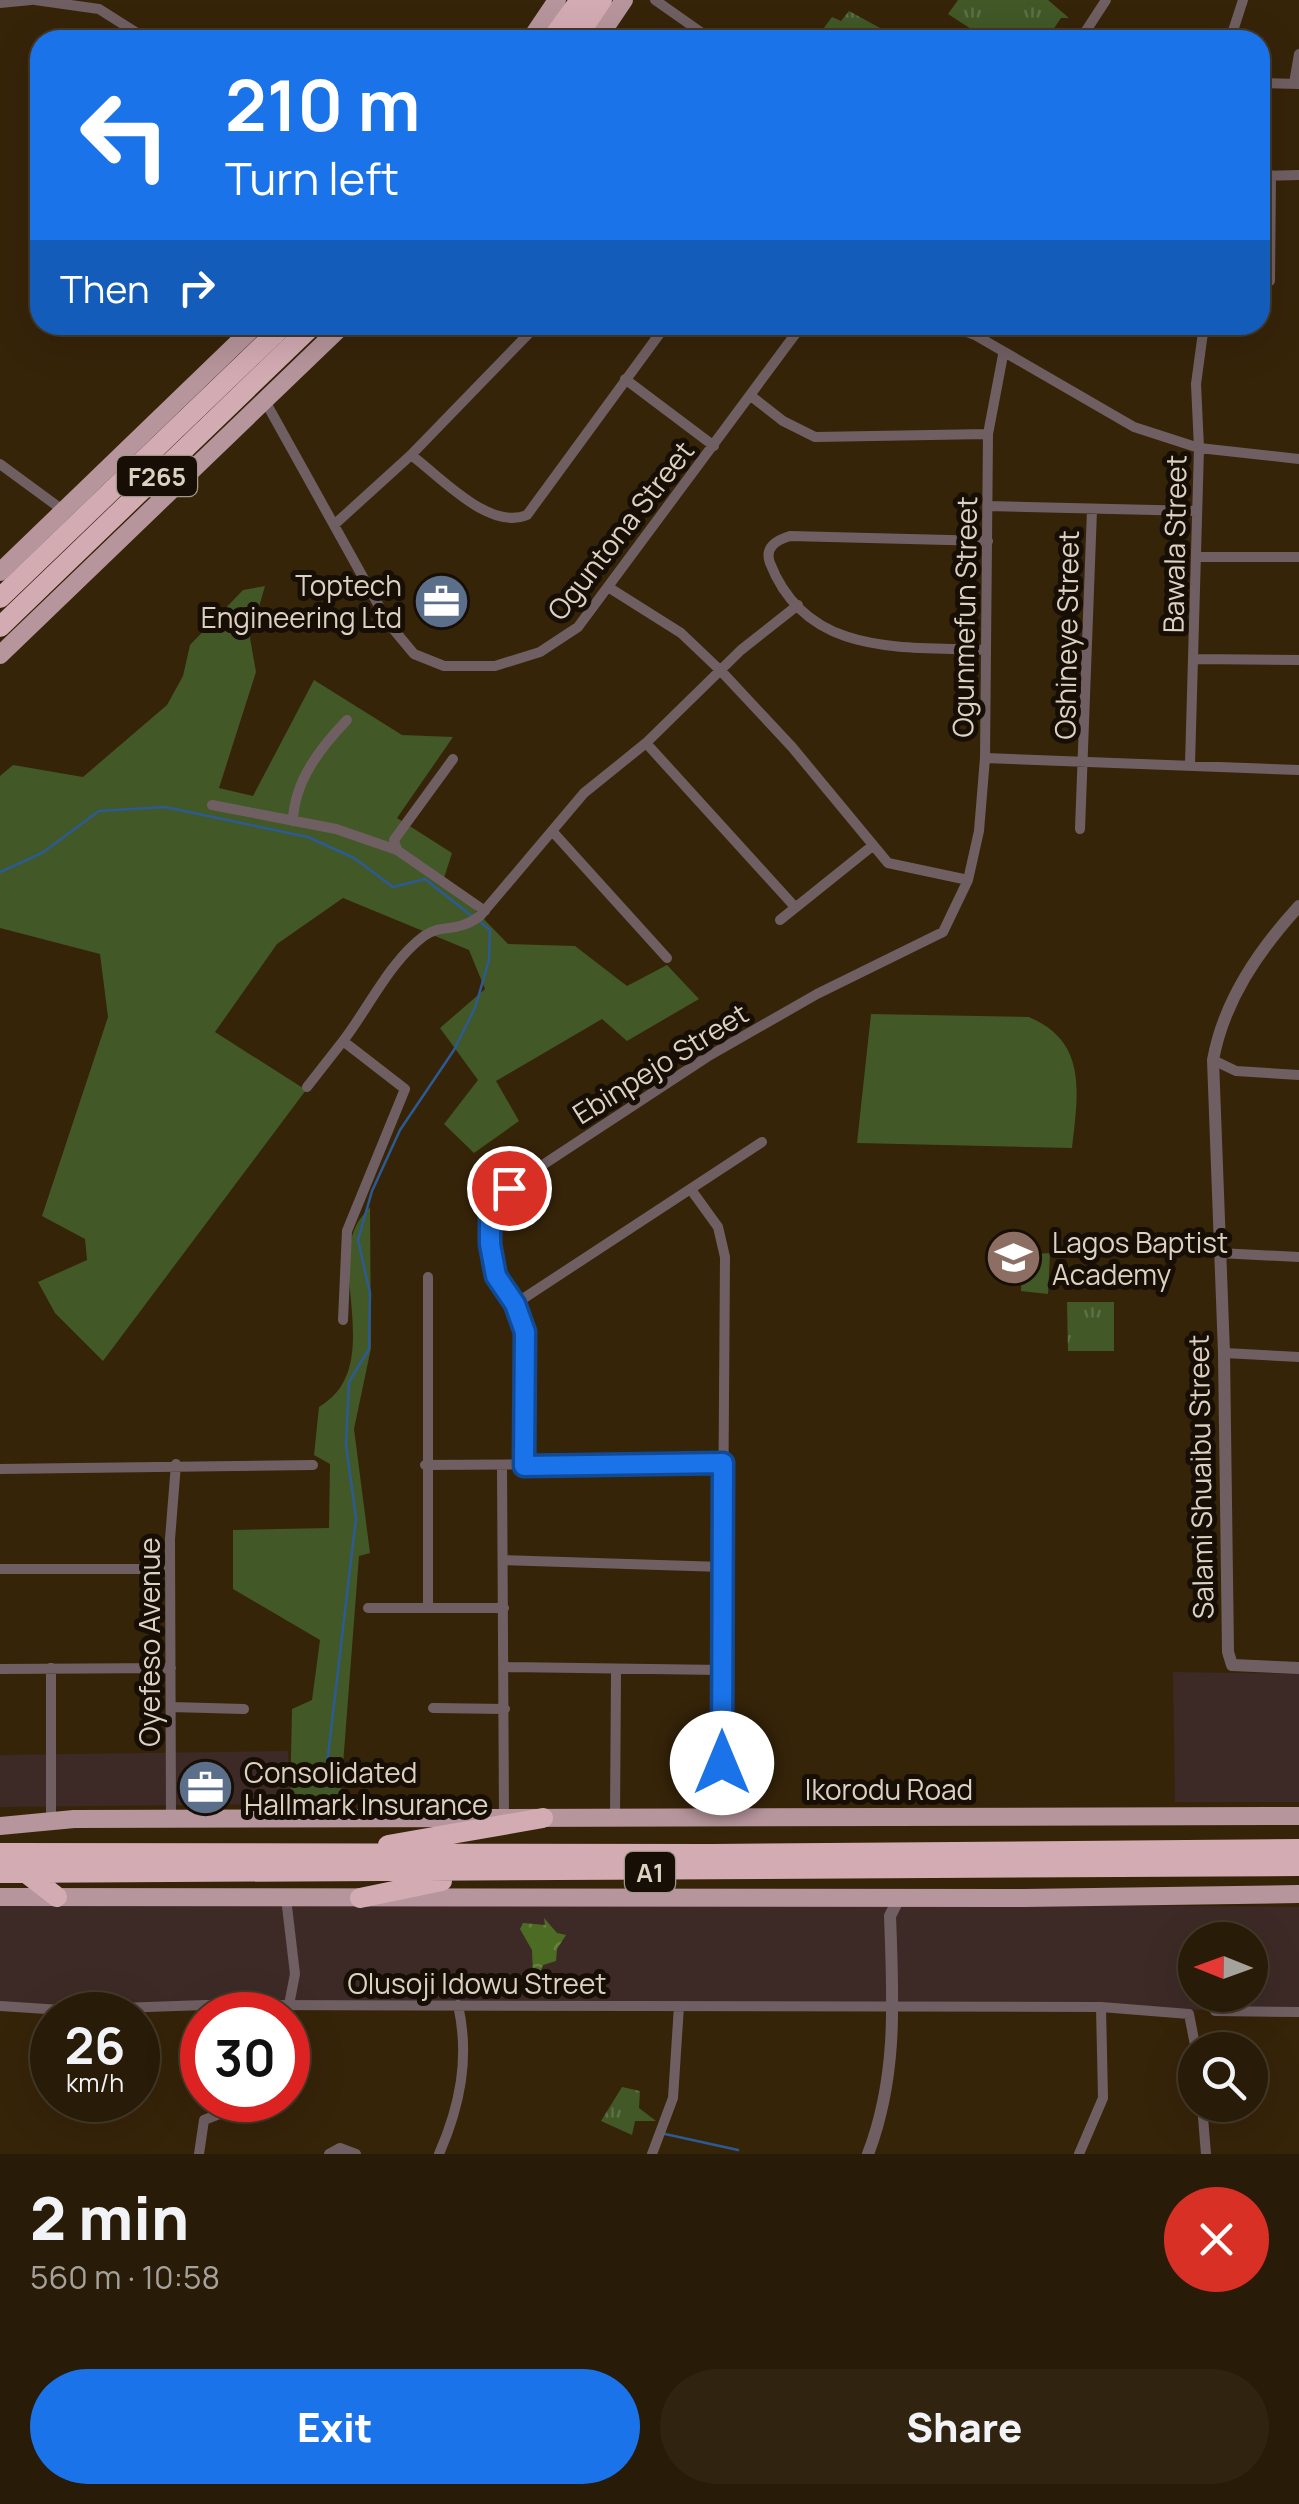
<!DOCTYPE html>
<html lang="en">
<head>
<meta charset="utf-8">
<style>
	:root { --surface:#281b07; --page:#302411; --text:#f1f3f6; --muted:#a5a19b; --line:#443928; --accent:#1a73e8 }
	body { margin:0; font-family:Manrope,sans-serif; background:var(--page); color:var(--text); height:100vh; display:flex; flex-direction:column; font-size:38px; white-space:nowrap }
	* { box-sizing:border-box; margin:0 }
	p { font-size:32px; color:var(--muted) }
	.icon { flex:none; width:55px; height:55px; fill:none; stroke:currentColor; stroke-width:2; stroke-linecap:round; stroke-linejoin:round }
	.map { position:relative; height:2154px; overflow:hidden }
	.details { display:flex; flex-direction:column; background:var(--surface); flex:1 }
	.details>* { flex:none }
	.hud { position:absolute; left:30px; top:30px; width:1240px; height:305px; border-radius:30px; box-shadow:0 10px 40px #0002,0 0 0 2px var(--line); background:#1a73e8; color:#fff; overflow:hidden }
	.needle { width:65px; rotate:271deg }
	.tools { position:absolute; left:1178px; top:1922px; display:grid; gap:20px }
	.tools a { display:grid; place-items:center; width:90px; height:90px; border-radius:50%; background:var(--surface); box-shadow:0 10px 40px #0002,0 0 0 2px var(--line); font-size:50px }
	.speed { position:absolute; left:30px; top:1992px; display:flex; gap:20px; font-size:50px; font-weight:700; text-align:center }
	.speed>* { display:grid; place-content:center; width:130px; height:130px; border-radius:50%; background:var(--surface); box-shadow:0 10px 40px #0002,0 0 0 2px var(--line); line-height:1 }
	.speed small { font-size:25px; font-weight:400 }
	.speed .limit { border:15px solid #d22; background:#fff; color:#111 }
	.pin { position:absolute; display:grid; place-items:center; width:85px; height:85px; color:#fff; margin:-42px; border:5px solid #fff; border-radius:50%; box-shadow:0 2px 10px #0007 }
	.me { position:absolute; width:110px; margin:-55px; rotate:0deg; stroke-linejoin:round; filter:drop-shadow(0 0 8px #0008) }
	.turn { display:flex; align-items:center; gap:35px; height:210px; padding:0 30px; font-size:45px }
	.turn .icon { width:130px; height:130px; stroke-width:2.5 }
	.turn b { display:block; font-size:70px; line-height:85px }
	.then { display:flex; align-items:center; height:95px; padding:0 30px; background:#0003; gap:20px; font-size:38px }
	.round { display:grid; place-items:center; flex:none; width:105px; height:105px; border-radius:52px; background:var(--page) }
	.overview { display:flex; align-items:center; justify-content:space-between; height:170px; padding:0 30px }
	h1 { font-size:60px; font-weight:800; line-height:75px }
	.button { display:flex; gap:20px; margin-top:auto; padding:20px 30px }
	.button a { flex:1; height:115px; border-radius:60px; background:var(--accent); color:#fff; font-size:40px; font-weight:800; line-height:115px; text-align:center }
	.button a+a { background:var(--page); color:var(--text) }
	.map>svg:first-child { display:block }
	.commercial { fill:#3d2a27; fill-rule:evenodd }
	.grass { fill:#425827 }
	.forest { fill:url(#forest-crowns) }
	.park { fill:url(#park-tufts) }
	.lines { fill:none; stroke-linecap:round; stroke-linejoin:round }
	.stream { stroke:#2c5b94; stroke-width:2.5 }
	.minor { stroke:#705f62; stroke-width:10 }
	.tertiary { stroke:#705f62; stroke-width:12 }
	.primary { stroke:#b7959c; stroke-width:18 }
	.motorway { stroke:#d3abb3; stroke-width:20 }
	.route-casing { stroke:#114b97; stroke-width:25 }
	.route { stroke:#1a73e8; stroke-width:18 }
	.labels { text-anchor:middle; dominant-baseline:central; stroke-width:10; stroke-linejoin:round; paint-order:stroke }
	.shield { fill:#170f05; stroke:#a29789; stroke-width:2.5 }
	.shield-label { font-size:25px; font-weight:bold; fill:#ddd1c2 }
	.street-label { font-size:28px; fill:#ddd1c2; stroke:#170f05 }
	.poi-label { font-size:28px; fill:#ddd1c2; stroke:#170f05; text-anchor:start }
</style>
</head>
<body>
<div class="map">
<svg width="1299" height="2154" viewBox="0 0 1299 2154">
	<defs>
		<pattern id="forest-crowns" width="20" height="18" patternUnits="userSpaceOnUse" patternTransform="scale(2.5)"><rect width="20" height="18" fill="#4d6c23"/><path d="M2 6a3 3 0 1 1 6 0M12 15a3 3 0 1 1 6 0" fill="none" stroke="#668041"/></pattern>
		<pattern id="park-tufts" width="24" height="20" patternUnits="userSpaceOnUse" patternTransform="scale(2.5)"><rect width="24" height="20" fill="#425827"/><path d="M3 7l-1-3M5 7V3M7 7l1-3M15 17l-1-3M17 17v-4M19 17l1-3" fill="none" stroke="#5d6f45"/></pattern>
	</defs>
	<rect width="100%" height="100%" fill="#362409"/>
	<path class="commercial" d="M1173,1672L1299,1674V1802H1175Z
		M288,1751L290,1804L0,1807V1755Z
		M572,1900L1299,1907V2010L0,2008V1901ZM1195,1940H1250V1995H1195Z"/>
	<path class="grass" d="M265,586L250,638L256,672L219,788L253,796L314,680L402,735L453,737L397,818L452,853L444,878L508,944L575,946L627,986L667,965L699,999L627,1041L602,1019L496,1081L519,1121L474,1153L444,1124L478,1080L440,1028L485,989L469,950L343,898L277,944L215,1032L306,1090L103,1361L55,1313L38,1282L87,1260L85,1239L42,1216L108,1017L100,954L0,928V776L13,765L83,777L167,705L183,676L190,645L243,590Z
		M871,1014L1029,1017C1088,1042 1078,1093 1072,1148L857,1143Z
		M370,1207L371,1348L354,1429L370,1553L359,1556L340,1804H290L292,1709L312,1700L320,1640L233,1589V1530L329,1528L330,1464L314,1455L319,1407C384,1369 331,1274 356,1226C359,1219 365,1213 370,1207Z"/>
	<path class="forest" d="M544,1918L557,1933L566,1935L557,1949L556,1961L543,1965L540,1973H533L532,1950L520,1929L523,1923L545,1925Z"/>
	<path class="park" d="M958,0H1048L1069,18H1061L1046,40H988L948,14Z
		M849,11L902,40H815L832,17L841,21Z
		M1050,1253L1048,1294L1021,1291L1022,1255Z
		M1067,1302H1114V1351H1068Z
		M622,2087L640,2091L639,2108L656,2121H635L632,2135L601,2121Z"/>
	<g class="lines">
		<path class="stream" d="M0,872L42,853L99,811L165,807L308,837L354,858L393,887L425,879L473,917
			M327,1764L356,1518L346,1445L349,1382L369,1349L370,1293L358,1240L372,1191L400,1130L454,1050L475,1008L489,960L490,930L480,922
			M665,2134L738,2150"/>
		<path class="minor" d="M35,0L99,9L148,40
			M655,0L712,40
			M0,3L31,0
			M1080,40L1106,0
			M1230,40L1243,0
			M1260,83L1299,84
			M1294,83L1299,54
			M1260,176L1299,175
			M1270,281L1271,175
			M949,325L975,335L1134,427L1199,448L1299,459
			M625,379L714,446
			M751,396L783,421L815,437L988,434
			M265,401L389,624L414,654L444,666H495L540,652L578,627L802,325
			M411,455C441,477 489,531 527,515L666,325
			M0,464L64,511
			M988,506L1197,511
			M335,524L411,455L537,325
			M1196,557H1299
			M608,587L681,633L722,672L792,747L888,863L968,880
			M985,650C903,646 807,658 770,563C764,547 777,540 790,536L988,541
			M1194,659L1299,660
			M646,743L795,907
			M985,758L1299,770
			M453,759L394,840L397,850L485,911
			M1190,764L1199,448L1196,384L1204,325
			M212,805L336,829L397,850
			M293,821C294,781 321,747 347,720
			M1080,829L1092,510
			M553,832L667,958
			M780,920L871,847
			M1213,1060L1236,1071L1299,1075
			M307,1087L343,1041
			M692,1191L718,1227L725,1257L721,1817
			M1219,1253L1299,1257
			M515,1304L762,1142
			M343,1320L347,1231L405,1089L343,1041C368,1009 390,961 424,936C442,923 456,934 480,916L584,793L646,743L741,650L798,605
			M1224,1353L1299,1357
			M425,1465L723,1463
			M502,1466L504,1817
			M524,1466L525,1332L515,1304L496,1276L491,1210L509,1187L707,1057L817,994L943,932L968,880L979,831L985,758L988,434L1003,355
			M0,1469L313,1465
			M504,1560L723,1567
			M0,1569H170
			M368,1608H504
			M428,1608V1277
			M505,1667L722,1670
			M0,1669L171,1668
			M171,1707L244,1709
			M433,1708L505,1709
			M615,1816L616,1672
			M171,1819L170,1539L176,1464
			M51,1822V1668
			M286,1898L295,1974L287,2015
			M0,2006L62,2010L205,2005L1101,2007L1189,2014L1196,2050
			M1215,2011L1299,2012
			M1202,2105L1206,2154
			M199,2154L204,2120L256,2100
			M329,2154L340,2148L356,2154
			M439,2154C460,2106 470,2058 458,2005
			M652,2154L673,2098L679,2006
			M1079,2154L1103,2098L1101,2007"/>
		<path class="tertiary" d="M1299,906C1259,950 1224,1000 1213,1060L1224,1353L1228,1652L1232,1665L1299,1668
			M868,2154C898,2076 893,1998 890,1916L900,1896"/>
		<path class="primary" d="M530,40L557,0
			M597,40L624,0
			M0,572L256,325
			M0,655L343,325
			M0,1826L74,1819L1299,1816
			M0,1897L1023,1898L1299,1894"/>
		<path class="motorway" d="M551,40L580,0
			M575,40L602,0
			M0,598L284,325
			M0,627L313,325
			M388,1845L543,1818
			M0,1853L712,1854L1299,1849
			M0,1873L1299,1866
			M26,1873L57,1897
			M360,1898L442,1881"/>
	</g>
	<g class="lines">
		<defs>
			<path id="route" d="M509,1188L490,1210V1244L496,1276L515,1304L525,1332L524,1466L723,1463L722,1763"/>
		</defs>
		<use href="#route" class="route-casing"/>
		<use href="#route" class="route"/>
	</g>
	<defs>
		<symbol id="office-disc" viewBox="-11 -11 22 22"><circle r="9.5" fill="#5c6f8a" stroke="#170f05"/><path d="M-6-3h4V-5.5h4V-3h4V5H-6ZM-1-4.5V-3h2v-1.5ZM-6 0V1H6V0Z" fill="#fff"/></symbol>
		<symbol id="school-disc" viewBox="-11 -11 22 22"><circle r="9.5" fill="#8d6e63" stroke="#170f05"/><path d="M0-5L7-2L0 1L-7-2ZM-4 1L0 2.5L4 1V4Q0 6-4 4Z" fill="#fff"/></symbol>
	</defs>
	<g fill-rule="evenodd">
		<use href="#office-disc" x="410" y="570" width="63" height="63"/>
		<use href="#school-disc" x="982" y="1226" width="63" height="63"/>
		<use href="#office-disc" x="174" y="1756" width="63" height="63"/>
	</g>
	<g class="labels">
		<g class="shield">
			<rect x="117" y="456" width="80" height="40" rx="8"/>
			<rect x="625" y="1852" width="50" height="40" rx="8"/>
		</g>
		<g class="shield-label">
			<text x="157" y="476">F265</text>
			<text x="650" y="1872">A1</text>
		</g>
		<g class="street-label">
			<text transform="translate(620 530) rotate(-52)">Oguntona Street</text>
			<text transform="translate(1174 544) rotate(-89)">Bawala Street</text>
			<text transform="translate(964 617) rotate(-89)">Ogunmefun Street</text>
			<text transform="translate(1066 635) rotate(-89)">Oshineye Street</text>
			<text transform="translate(660 1063) rotate(-32)">Ebinpejo Street</text>
			<text transform="translate(1200 1477) rotate(-91)">Salami Shuaibu Street</text>
			<text transform="translate(149 1642) rotate(-90)">Oyefeso Avenue</text>
			<text x="889" y="1789">Ikorodu Road</text>
			<text x="477" y="1983">Olusoji Idowu Street</text>
		</g>
		<g class="poi-label">
			<text x="402" y="585" text-anchor="end">Toptech<tspan x="402" dy="32">Engineering Ltd</tspan></text>
			<text x="1052" y="1242">Lagos Baptist<tspan x="1052" dy="32">Academy</tspan></text>
			<text x="244" y="1772">Consolidated<tspan x="244" dy="32">Hallmark Insurance</tspan></text>
		</g>
	</g>
</svg>
<div class="tools">
<a><svg class="needle" viewBox="-14 -14 28 28"><path d="M0-13l5 13h-10z" fill="#e53935"/><path d="M0 13l5-13h-10z" fill="#a5a19b"/></svg></a>
<a><svg class="icon" aria-label="search" viewBox="0 0 24 24"><circle cx="10" cy="10" r="6"/><path d="M15 15l6 6"/></svg></a>
</div>
<div class="speed"><div>26<small>km/h</small></div><div class="limit">30</div></div>
<div class="pin" style="left:509px;top:1188px;background:#d93025"><svg class="icon" aria-label="arrive" viewBox="0 0 24 24"><path d="M6 21V4h12l-3 4 3 4H6"/></svg></div>
<svg class="me" style="left:722px;top:1763px" viewBox="-20 -20 40 40"><circle r="19" fill="#fff"/><path d="M0-13L10 11 0 6-10 11z" fill="#1a73e8"/></svg>
<div class="hud">
<div class="turn"><svg class="icon" aria-label="left" viewBox="0 0 24 24"><path d="M17 20v-9H6M10 6l-5 5 5 5"/></svg><div><b>210 m</b>Turn left</div></div>
<div class="then">Then<svg class="icon" aria-label="right" viewBox="0 0 24 24"><path d="M7 20v-9h11M14 6l5 5-5 5"/></svg></div>
</div>
</div>
<section class="details">
<div class="overview"><div><h1>2 min</h1><p>560 m · 10:58</p></div><a class="round" style="background:#d93025;color:#fff"><svg class="icon" aria-label="close" viewBox="0 0 24 24"><path d="M6 6l12 12M18 6L6 18"/></svg></a></div>
<div class="button"><a>Exit</a><a>Share</a></div>
</section>
</body>
</html>
